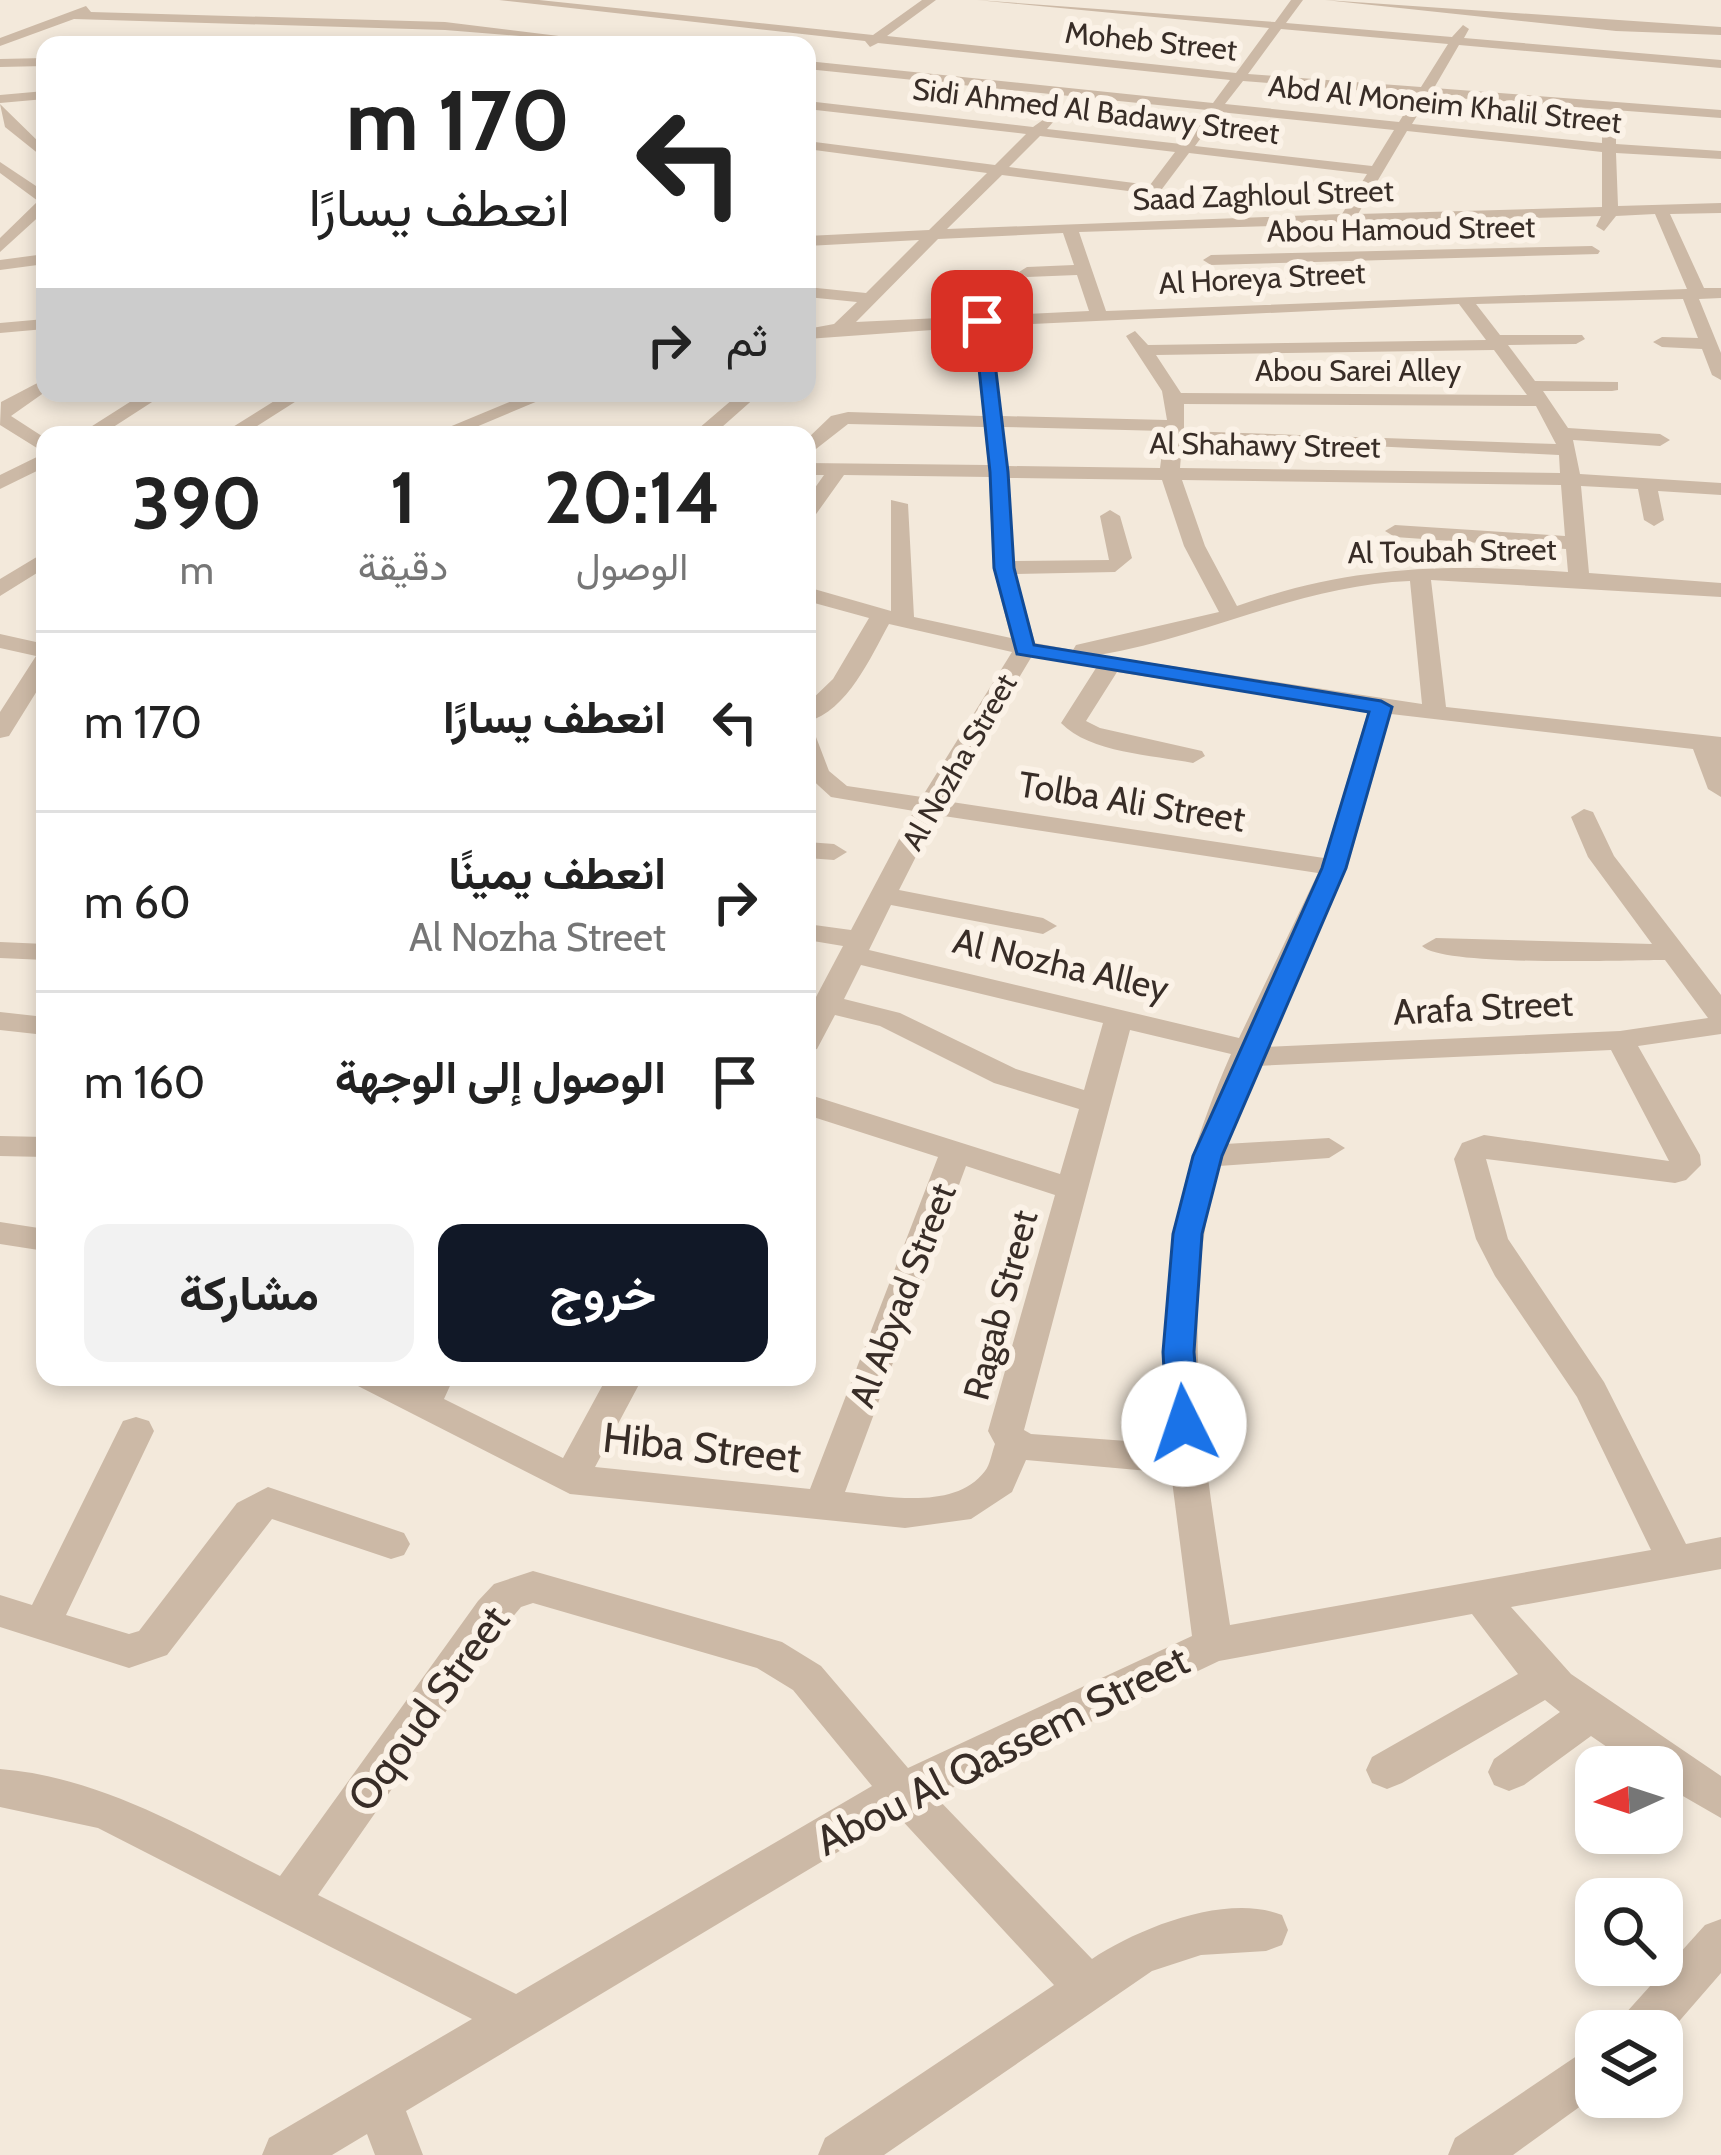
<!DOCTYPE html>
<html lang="ar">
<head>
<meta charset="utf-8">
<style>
	:root { --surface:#fff; --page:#f2f2f2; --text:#222; --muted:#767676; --line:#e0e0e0; --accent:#111827 }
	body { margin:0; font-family:Cabin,Vazirmatn,sans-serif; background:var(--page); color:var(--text); direction:rtl; height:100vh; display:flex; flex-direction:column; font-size:45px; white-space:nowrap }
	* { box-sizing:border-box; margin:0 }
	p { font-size:39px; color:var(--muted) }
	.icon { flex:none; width:66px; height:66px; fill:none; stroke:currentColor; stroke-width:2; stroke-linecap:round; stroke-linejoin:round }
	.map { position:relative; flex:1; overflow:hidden; direction:ltr }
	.sheet { position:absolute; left:36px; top:426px; width:780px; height:960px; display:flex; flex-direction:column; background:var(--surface); border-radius:24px; box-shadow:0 6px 18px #0003; direction:rtl }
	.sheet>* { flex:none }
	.guide { position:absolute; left:36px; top:36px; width:780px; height:366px; border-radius:24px; box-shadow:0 6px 18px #0003; direction:rtl; background:#fff; color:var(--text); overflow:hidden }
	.needle { width:78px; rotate:267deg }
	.fabs { position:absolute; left:1575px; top:1746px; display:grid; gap:24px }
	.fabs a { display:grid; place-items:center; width:108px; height:108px; border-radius:24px; background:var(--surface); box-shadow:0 6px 18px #0003; font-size:60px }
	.pin { position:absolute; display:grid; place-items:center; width:102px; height:102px; color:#fff; margin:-51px; border-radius:24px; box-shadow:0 6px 18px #0006 }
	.me { position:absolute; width:132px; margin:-66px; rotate:356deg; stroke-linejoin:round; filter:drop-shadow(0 0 9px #0008) }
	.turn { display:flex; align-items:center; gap:42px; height:252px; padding:0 48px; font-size:54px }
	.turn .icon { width:156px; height:156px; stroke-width:2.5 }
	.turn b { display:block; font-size:84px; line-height:102px }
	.then { display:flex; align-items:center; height:114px; padding:0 48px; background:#0003; gap:24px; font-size:45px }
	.eta { display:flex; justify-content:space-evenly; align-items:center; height:204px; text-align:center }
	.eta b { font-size:72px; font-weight:700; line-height:84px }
	.primary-button { display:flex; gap:24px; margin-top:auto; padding:24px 48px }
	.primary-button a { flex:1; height:138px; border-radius:24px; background:var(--accent); color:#fff; font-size:48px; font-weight:700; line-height:138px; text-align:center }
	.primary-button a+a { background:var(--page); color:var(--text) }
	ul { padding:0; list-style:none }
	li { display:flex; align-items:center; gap:36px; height:180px; padding:0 48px; border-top:3px solid var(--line) }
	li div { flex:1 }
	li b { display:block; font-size:45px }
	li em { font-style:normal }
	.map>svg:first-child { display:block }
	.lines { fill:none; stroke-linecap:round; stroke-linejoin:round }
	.minor { fill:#ccb9a6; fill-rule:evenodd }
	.route { fill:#1a73e8; stroke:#114b97; stroke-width:3 }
	.labels { text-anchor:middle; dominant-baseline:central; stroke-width:12; stroke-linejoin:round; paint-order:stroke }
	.far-street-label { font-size:30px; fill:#382d27; stroke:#fbf2e7 }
	.street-label { font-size:36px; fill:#382d27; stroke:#fbf2e7 }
	.near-street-label { font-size:42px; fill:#382d27; stroke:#fbf2e7 }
</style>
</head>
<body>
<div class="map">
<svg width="1721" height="2155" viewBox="0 0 1721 2155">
	<rect width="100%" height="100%" fill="#f3e9db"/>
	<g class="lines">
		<path class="minor" d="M499,0H539L873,35L922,0H936L887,36L1236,73L1269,28L977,0L1275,22L1291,0H1303L1286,23L1452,37L1463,25L1469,29L1464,38L1721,60V68L1459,45L1434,88L1721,110V118L1429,96L1412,124L1602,143V132L1609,128L1616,132V144L1721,151V159L1616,153L1618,206L1721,203V213L1670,214L1704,288H1721V298L1699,299L1721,353V380L1712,375L1702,349L1662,347L1653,342L1662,337L1698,338L1683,299L1476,304L1500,335H1582L1585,339L1576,344L1508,345L1535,381L1618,382V390L1612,391H1543L1568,428L1660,434L1670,440L1660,446L1573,440L1580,474L1721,483V495L1658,491L1664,520L1654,526L1644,520L1638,489L1581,486L1589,573L1721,583V597L1431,580L1446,707L1721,737V797L1708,789L1693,749L1391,714L1347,868L1264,1047L1620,1031L1708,1018L1665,960C1625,960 1443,967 1422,946L1436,938L1652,944L1588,857L1571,817L1584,809L1593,812L1614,856L1721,995V1034L1638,1046L1700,1155L1701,1165L1686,1180L1675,1183L1486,1159L1508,1239L1604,1382L1686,1544L1721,1537V1569L1511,1607L1571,1674L1721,1776V1818L1662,1784V1767H1636L1591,1736L1524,1785L1509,1791L1494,1785L1488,1772L1494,1759L1560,1712L1545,1700L1402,1783L1387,1789L1372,1783L1366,1770L1372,1757L1518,1674L1472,1614L1219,1661L935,1796L1092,1959C1139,1928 1226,1893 1282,1915L1288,1930L1282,1945L1266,1951L1201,1955L1152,1971L884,2155H818L825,2138L1054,1985L898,1816L406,2111L423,2155H375L367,2134L332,2155H262L269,2138L472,2019L98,1828L0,1807V1769C102,1777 191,1832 280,1876L478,1601L494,1584L533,1571L782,1642L821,1666L908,1768L1192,1636L1171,1473L1026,1460L1012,1492L971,1519L905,1528L570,1494L358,1386L352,1377H401L415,1384L418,1377H454L444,1399L563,1458L607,1377H643L595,1467L810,1489L938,1157L807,1115V1094L1060,1174L1079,1109L994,1083L880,1026L835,1015L817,1049L807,1051V1014L843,946L807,940V924L851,930L914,811L831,797L807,775V735L816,737L829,771L847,786L922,797L1012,652L889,624C870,658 848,710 807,722V704L833,679L869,618L807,601V587L891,611V500L908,504L914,617L1011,638L993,568L989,477L844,475L814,517L807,519V499L824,475H807V463L988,465L984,427L848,424L807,456V439L831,416L848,412L983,416L974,327L807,339V329L834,324L857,302L807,297V287L866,293L919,240L807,246V236L929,230L987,173L807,149V141L995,165L1026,134L807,109V101L1033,127L1047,117L1054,121L1047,129L1181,144L1207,110L807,69V61L1213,103L1230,80L878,43L870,47L865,41ZM1281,29L1448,44L1421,87L1248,74ZM1243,81L1416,95L1399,122L1225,104ZM1220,112L1394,130L1372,166L1195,146ZM1407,131L1602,152V207L1358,214ZM1040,136L1175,152L1150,185L1009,167ZM1189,153L1367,174L1342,214L947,229L1002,175L1144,193L1134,206L1147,209ZM1655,214L1687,289L1106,311L1079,232L1601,216L1596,226L1604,231L1616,216ZM1063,233L1074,265L1027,267L1019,272L1027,277L1077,275L1089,311L856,322L938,239ZM1459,304L1486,340L1148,345L1135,331L1126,336L1162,391L1167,420L1002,416L991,326ZM1494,350L1527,395L1181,393L1156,355ZM1184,404L1536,406L1556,444L1184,431ZM1003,427L1165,431L1160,468L1008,466ZM1182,443L1350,445L1559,455L1560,473L1180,468ZM1009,478L1162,480L1184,546L1219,612L1076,645L1073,650L1035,643L1016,574L1115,572L1132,558L1120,516L1110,510L1100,516L1109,560L1014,561ZM1182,480L1561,485L1565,536L1395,525L1385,531L1395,537L1566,549L1568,572C1446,564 1353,565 1237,606L1205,546ZM1410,581L1422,704L1099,655C1205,637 1302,585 1410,581ZM1032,656L1096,668L1061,723C1090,753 1153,755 1193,763L1205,756L1202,751L1100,728L1086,721L1117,672L1368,711L1324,858L945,801ZM937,815L1318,873L1239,1038L869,950L891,905L1043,934L1057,926L1043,918L899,890ZM861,965L1103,1023L1084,1090L1016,1069L900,1013L844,999ZM1130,1030L1231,1054C1170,1193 1157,1294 1168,1444L1031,1434L1024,1430ZM1611,1050L1669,1161L1484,1135L1462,1143L1454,1159L1476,1239L1495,1276L1577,1397L1651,1550L1230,1625C1207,1475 1176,1315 1219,1166L1329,1158L1345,1148L1329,1138L1225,1144L1256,1066ZM966,1166L1055,1195L988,1431L995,1444C992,1452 990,1465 985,1471C955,1511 886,1496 845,1492ZM533,1603L757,1668L793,1690L872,1786L516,1994L318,1895L506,1625L521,1607Z
			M1325,0L1721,27V35L1616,31Z
			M86,6L91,12L445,22L632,45L445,30L74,19L0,46V38Z
			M45,58V66L0,67V59Z
			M45,91V99L0,103V95Z
			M0,104L45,148V159L5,127Z
			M0,162L45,192V211L0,252V238L38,201L0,173Z
			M1592,246L1600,251L1598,254L1211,265L1203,260L1211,255Z
			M45,254V264L0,270V260Z
			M45,319V329L0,333V323Z
			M45,379V392L11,416L45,438V453L0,425L1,402Z
			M144,393H166L101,435H78Z
			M287,393H309L243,435H220Z
			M531,393H557L457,435H430Z
			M740,393L757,396L713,435H691Z
			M45,453V467L0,489V475Z
			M45,552V568L0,596V579Z
			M0,634L45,644V678L9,736L0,738V712L36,656L0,648Z
			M807,842L834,844L847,852L834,860L807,858Z
			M0,942L45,944V960L0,958Z
			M0,1012L45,1017V1035L0,1030Z
			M0,1136L45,1137V1157L0,1156Z
			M0,1222L45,1229V1251L0,1244Z
			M136,1417L149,1421L154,1431L66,1615L129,1634L139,1631L237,1503L268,1487L404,1533L410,1544L404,1555L391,1559L272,1519L167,1655L129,1668L0,1627V1595L32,1605L123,1421Z
			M1721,1919V1973L1662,2041V2031H1617L1624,2015L1705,1925Z
			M1596,2043V2095L1513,2155H1448L1455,2138Z"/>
	</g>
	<path class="route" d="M982,316L990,321L1008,472L1014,568L1034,645L1381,701L1392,707L1346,868L1222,1156L1202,1234L1194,1352L1200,1424L1195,1433L1184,1437L1172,1433L1167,1424L1163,1352L1173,1234L1193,1156L1322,868L1369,712L1017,654L994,568L990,472L974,321Z"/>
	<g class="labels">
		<g class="far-street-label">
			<text transform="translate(1151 41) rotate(6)">Moheb Street</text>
			<text transform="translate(1445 104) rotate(6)">Abd Al Moneim Khalil Street</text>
			<text transform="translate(1096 111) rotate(7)">Sidi Ahmed Al Badawy Street</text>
			<text transform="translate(1263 195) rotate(-2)">Saad Zaghloul Street</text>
			<text transform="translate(1401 229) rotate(-1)">Abou Hamoud Street</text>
			<text transform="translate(1262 278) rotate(-3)">Al Horeya Street</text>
			<text x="1358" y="370">Abou Sarei Alley</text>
			<text transform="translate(1265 445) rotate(1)">Al Shahawy Street</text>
			<text transform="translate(1452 551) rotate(-1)">Al Toubah Street</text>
			<text transform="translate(959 762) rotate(-60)">Al Nozha Street</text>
		</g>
		<g class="street-label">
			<text transform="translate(1132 801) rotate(9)">Tolba Ali Street</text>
			<text transform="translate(1061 964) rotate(13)">Al Nozha Alley</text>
			<text transform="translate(1483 1007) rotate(-3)">Arafa Street</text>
			<text transform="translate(902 1295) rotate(-69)">Al Abyad Street</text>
			<text transform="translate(1000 1305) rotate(-75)">Ragab Street</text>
		</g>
		<g class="near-street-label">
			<text transform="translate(702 1447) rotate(6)">Hiba Street</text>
			<text transform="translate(428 1708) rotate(-54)">Oqoud Street</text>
			<text transform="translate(1002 1750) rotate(-27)">Abou Al Qassem Street</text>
		</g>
	</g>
</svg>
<div class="fabs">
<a><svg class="needle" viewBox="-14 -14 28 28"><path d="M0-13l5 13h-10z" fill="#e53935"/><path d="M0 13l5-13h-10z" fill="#767676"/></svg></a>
<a><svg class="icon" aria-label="search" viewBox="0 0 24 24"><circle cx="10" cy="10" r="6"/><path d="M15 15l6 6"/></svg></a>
<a><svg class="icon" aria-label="layers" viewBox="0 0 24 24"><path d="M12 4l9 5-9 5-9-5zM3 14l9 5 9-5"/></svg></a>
</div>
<div class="pin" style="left:982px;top:321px;background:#d93025"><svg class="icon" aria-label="arrive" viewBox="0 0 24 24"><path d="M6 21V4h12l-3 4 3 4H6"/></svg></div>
<svg class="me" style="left:1184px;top:1424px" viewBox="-20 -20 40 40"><circle r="19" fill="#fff"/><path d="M0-13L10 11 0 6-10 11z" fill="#1a73e8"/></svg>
<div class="guide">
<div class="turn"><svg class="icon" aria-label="left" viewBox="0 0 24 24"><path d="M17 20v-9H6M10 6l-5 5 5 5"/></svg><div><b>170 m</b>انعطف يسارًا</div></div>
<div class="then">ثم<svg class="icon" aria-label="right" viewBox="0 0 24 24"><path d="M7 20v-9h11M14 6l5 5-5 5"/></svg></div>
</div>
<section class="sheet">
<div class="eta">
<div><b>20:14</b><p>الوصول</p></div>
<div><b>1</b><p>دقيقة</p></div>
<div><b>390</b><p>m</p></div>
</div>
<ul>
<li><svg class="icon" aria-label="left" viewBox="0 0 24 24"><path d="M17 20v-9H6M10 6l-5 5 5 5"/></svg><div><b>انعطف يسارًا</b></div><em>170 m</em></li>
<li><svg class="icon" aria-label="right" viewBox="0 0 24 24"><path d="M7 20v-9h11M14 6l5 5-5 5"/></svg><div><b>انعطف يمينًا</b><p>Al Nozha Street</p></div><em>60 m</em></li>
<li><svg class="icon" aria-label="arrive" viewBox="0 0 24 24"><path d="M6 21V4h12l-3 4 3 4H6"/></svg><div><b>الوصول إلى الوجهة</b></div><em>160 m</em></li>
</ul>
<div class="primary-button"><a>خروج</a><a>مشاركة</a></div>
</section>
</div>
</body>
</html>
